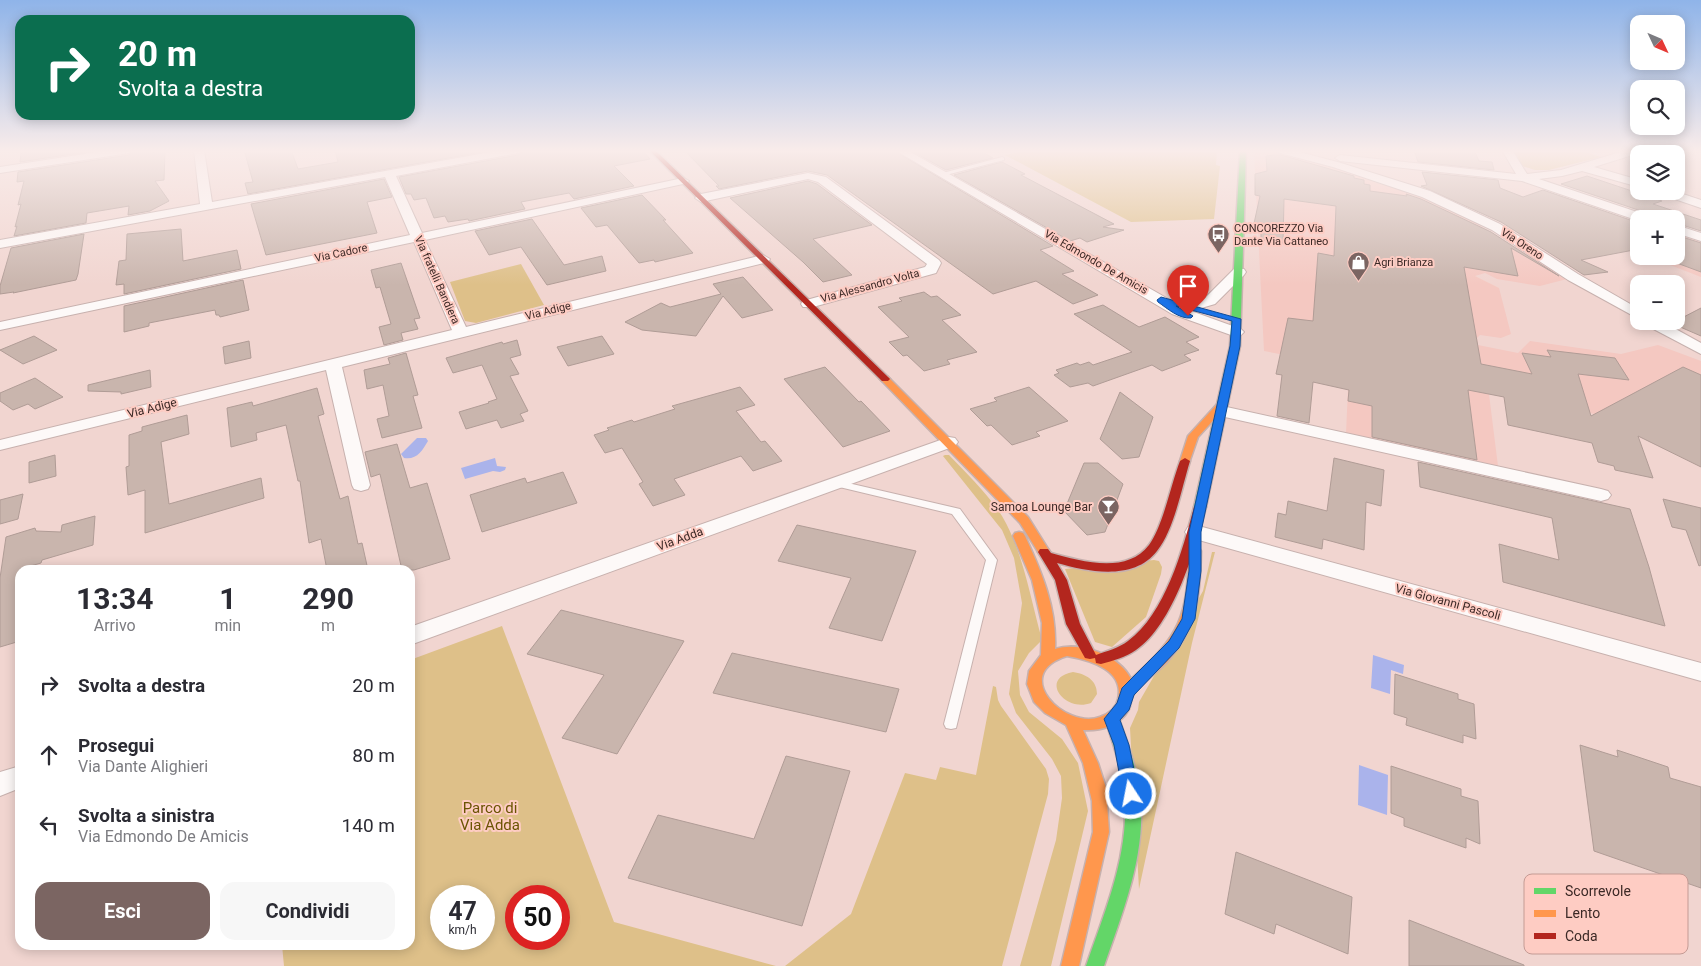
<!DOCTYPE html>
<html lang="it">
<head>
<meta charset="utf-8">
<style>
	:root { --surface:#fff; --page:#f7f7f7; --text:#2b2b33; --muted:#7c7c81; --accent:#7b6562 }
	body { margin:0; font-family:Roboto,sans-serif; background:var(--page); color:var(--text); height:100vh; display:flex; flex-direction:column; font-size:19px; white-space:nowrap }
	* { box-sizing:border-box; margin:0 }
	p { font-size:16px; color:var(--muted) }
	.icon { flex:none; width:28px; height:28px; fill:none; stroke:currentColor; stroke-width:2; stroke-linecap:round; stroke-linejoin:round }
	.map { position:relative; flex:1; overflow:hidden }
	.sheet { position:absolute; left:15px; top:565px; width:400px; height:385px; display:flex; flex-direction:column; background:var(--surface); border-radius:15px; box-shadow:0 2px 12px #0003 }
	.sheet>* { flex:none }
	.top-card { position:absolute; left:15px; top:15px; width:400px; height:105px; border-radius:15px; box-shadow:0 2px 12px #0003; background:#0b6e4f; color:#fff; overflow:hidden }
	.needle { width:32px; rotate:134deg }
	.tools { position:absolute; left:1630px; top:15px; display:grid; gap:10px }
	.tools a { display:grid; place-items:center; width:55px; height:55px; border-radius:10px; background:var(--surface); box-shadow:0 2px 12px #0003; font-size:25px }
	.speed { position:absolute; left:430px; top:885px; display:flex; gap:10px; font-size:25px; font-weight:700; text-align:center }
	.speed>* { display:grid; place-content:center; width:65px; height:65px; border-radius:50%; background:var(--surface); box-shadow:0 2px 12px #0003; line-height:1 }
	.speed small { font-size:12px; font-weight:400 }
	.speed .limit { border:8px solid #d22; background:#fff; color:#111 }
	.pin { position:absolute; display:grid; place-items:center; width:42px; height:42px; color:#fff; margin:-51px -21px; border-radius:50% 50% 50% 0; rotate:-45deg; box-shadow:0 0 5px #0007 }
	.pin .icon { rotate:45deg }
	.me { position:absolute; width:55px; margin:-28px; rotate:349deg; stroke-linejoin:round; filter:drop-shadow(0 0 4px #0008) }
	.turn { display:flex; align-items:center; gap:18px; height:105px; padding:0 20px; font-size:22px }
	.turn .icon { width:65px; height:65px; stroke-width:2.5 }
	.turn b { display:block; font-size:35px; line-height:42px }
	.eta { display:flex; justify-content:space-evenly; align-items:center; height:85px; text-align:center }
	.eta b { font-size:30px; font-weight:700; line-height:35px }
	.primary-button { display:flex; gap:10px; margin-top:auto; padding:10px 20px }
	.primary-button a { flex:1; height:58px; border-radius:15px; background:var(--accent); color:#fff; font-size:20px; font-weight:700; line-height:58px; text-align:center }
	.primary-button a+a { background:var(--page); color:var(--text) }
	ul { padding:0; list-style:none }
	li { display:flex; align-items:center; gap:15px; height:70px; padding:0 20px }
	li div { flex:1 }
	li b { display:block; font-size:19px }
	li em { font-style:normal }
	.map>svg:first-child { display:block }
	.built { fill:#f4c8c1 }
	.green { fill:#dec089; fill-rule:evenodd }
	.water { fill:#aab3eb }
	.building { fill:#c9b5ad; stroke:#b09c96 }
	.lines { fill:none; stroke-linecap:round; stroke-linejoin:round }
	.lane-casing { stroke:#c7b1ae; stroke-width:2 }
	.street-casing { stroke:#c7b1ae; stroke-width:2 }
	.fast-casing { stroke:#c7b1ae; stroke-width:3 }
	.slow-casing { stroke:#c7b1ae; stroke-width:3 }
	.jam-casing { stroke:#c7b1ae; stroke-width:3 }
	.lane { fill:#fdf9f8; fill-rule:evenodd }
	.street { fill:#fdf9f8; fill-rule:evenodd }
	.fast { fill:#63d668; fill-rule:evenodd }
	.slow { fill:#ff974d; fill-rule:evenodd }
	.jam { fill:#b3261e; fill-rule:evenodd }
	.route { fill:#1a73e8; stroke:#114b97 }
	.labels { text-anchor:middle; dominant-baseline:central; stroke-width:4; stroke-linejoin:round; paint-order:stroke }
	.far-poi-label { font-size:11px; fill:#3c2926; stroke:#feccc3; text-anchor:start }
	.far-street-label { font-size:11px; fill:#3c2926; stroke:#feccc3 }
	.street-label { font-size:12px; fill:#3c2926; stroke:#feccc3 }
	.poi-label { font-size:12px; fill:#3c2926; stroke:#feccc3; text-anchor:end }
	.near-park-label { font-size:15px; fill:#6a5403; stroke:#feccc3 }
	.key { fill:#feccc3; stroke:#c49b94; stroke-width:1 }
	.key-label { font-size:14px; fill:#3c2926 }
</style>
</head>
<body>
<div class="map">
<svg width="1701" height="966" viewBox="0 0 1701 966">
	<rect width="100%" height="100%" fill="#f1d5d0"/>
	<path class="built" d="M1270,150L1311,160L1396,187L1455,210L1567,279L1540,286L1497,279L1485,273L1475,276L1499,288L1511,334L1501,338L1480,335L1477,338L1478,345L1518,353L1530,341L1621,354L1658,345L1701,361V467L1595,414L1489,394L1498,466L1346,433L1349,367L1264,351L1254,152Z
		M1676,234L1701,242V277L1647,256H1676Z"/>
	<path class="green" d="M1028,150H1217L1216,165L1220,166L1214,219L1131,222L1005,155Z
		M1513,150H1580L1601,157L1549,170H1535L1522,166Z
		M521,264L544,305L476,323L465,321L450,282Z
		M945,455H949C967,474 988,494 1002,516C1023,551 1031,601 1042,640L1029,653L1018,671L1020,695L1029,712L1062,739L1078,763L1088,811L1051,966H1020L1056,840L1062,798L1061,776L1052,759L1016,713L1009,694L1022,603L1014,558L1002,530L943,456Z
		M1212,552H1215L1192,643L1139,889L1130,728L1138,710L1139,702L1203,591Z
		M1154,560L1159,561L1162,567L1161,574L1146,617L1112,647L1095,642L1065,569Z
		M502,626L614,922L776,966H284L282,945H410V660ZM484,896V939H441V896ZM516,896H559V939H516Z
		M1073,672C1086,674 1097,680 1097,694L1091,703C1064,713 1039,678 1073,672Z
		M993,686L996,687L998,700L1001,706L1046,769L1049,779L1048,794L1002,966H785L851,914L905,773L936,780L940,767L976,775Z"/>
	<path class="water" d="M417,438H426L428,441C422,451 417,460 404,458L401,454Z
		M495,458L497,466L506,467L505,470L500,472L493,471L465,479L461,468Z
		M1373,655L1404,665L1403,674L1391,670L1390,694L1371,688Z
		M1359,765L1388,775L1387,815L1358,805Z"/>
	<path class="building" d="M38,150H99L20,162L21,153Z
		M136,150H150V153L165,151L164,180L155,181L169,201L150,211L128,215L129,206L87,213L86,223L14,236L17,226L15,227L21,204L18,205L24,181L17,182L18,172L129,155Z
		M265,150H291L298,169L338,162L335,150H493L248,194L245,183L253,182L245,153Z
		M525,150H642L650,159L614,166L634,186L574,199L569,193L521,202L525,209L469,221L468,219L448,222L445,216L434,218L426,198L414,200L411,194H406L399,177L518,155Z
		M684,150H893L1053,246L1040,250L1074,271L1062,274L1098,295L1073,304L1036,281L993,294L827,175L808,171L719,189L716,186H719Z
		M910,150H978L993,158L946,170Z
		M1414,150H1474L1479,161L1492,162L1494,170L1418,162Z
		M1274,155H1281L1354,176V178L1364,180V184L1370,185V191L1407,196L1406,194L1421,199L1491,232L1559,276L1511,248L1518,276L1464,267L1481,364L1532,374L1522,353L1551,357L1547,350L1615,358L1629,380L1578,374L1591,416L1683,367L1701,375V467L1638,436L1653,478L1615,470L1614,466L1598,462L1592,443L1508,425L1504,397L1468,390L1477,460L1372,437V406L1348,401L1349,390L1313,382L1309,423L1277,416L1282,375L1276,374L1288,318L1313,321L1318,253L1334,256L1336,206L1284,199L1283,243L1261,240V229L1253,228L1260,196L1255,195V174L1267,171L1266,156Z
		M1002,162L1025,174L1021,175L1114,224L1103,227L1124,230L1087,242L1080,238L1070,241L954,175Z
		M1422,172L1498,180L1500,188L1523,197L1543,190L1639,223V249L1581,260L1608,272L1584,275L1501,222L1421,186L1427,185Z
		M1587,176L1662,201L1653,204L1701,220V231L1676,223V219H1653L1650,214L1561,184Z
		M384,179L392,197L367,202L377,233L266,255L251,204Z
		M808,181L817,184L872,225L813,239L852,275L823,282L803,262L730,198Z
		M642,195L666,220H663L693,253L655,262L654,260L639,263L607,225L596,227L581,208Z
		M532,219L564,265L602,256L606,271L547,285L521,247L489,255L475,231Z
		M181,229L183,261L237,250L241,269L124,294V284L116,285L119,261L126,260L127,234Z
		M84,234L78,274L76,280L13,293L14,292L0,294V286L11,248Z
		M1676,235L1701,243V272L1658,256H1676Z
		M401,263L420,318L414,319L418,329L401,333L403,340L384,345L379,327L391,324L380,287L376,288L371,270Z
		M743,277L773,310L742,318L723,296L696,336L642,330L625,322L661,303L670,307L721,294L713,284Z
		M243,280L249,310L220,317L219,315H216L215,310L149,323V326L124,332V306Z
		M924,292L931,297L937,296L961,315L942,320L977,352L947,360L950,364L924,371L907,355L903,356L889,342L909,337L878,307L902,301L899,298Z
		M1103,305L1139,327L1165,317L1199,337L1186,342L1199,350L1184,355L1191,360L1162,371L1152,365L1093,386L1088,383L1070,387L1054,375L1059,373L1056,370L1077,363L1080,365L1089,362L1093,365L1132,352L1074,314Z
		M1701,308V336L1671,323L1676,321Z
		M34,336L57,350L23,364L0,350Z
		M602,336L614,354L568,366L557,347Z
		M517,340L521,355L510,358L519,374L510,376L528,411L520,414L524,421L501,428L497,420L466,429L459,412L489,403L488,402L497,399L482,365L453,373L446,358L502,342L503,344Z
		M249,341L251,358L225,364L223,347Z
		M406,353L418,395L413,396L422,428L382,438L377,419L389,416L383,385L367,389L364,370L390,364L388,358Z
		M825,367L859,402L861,401L890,431L843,447L784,379Z
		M150,370L151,387L121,394V392L88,391V385Z
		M35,378L63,397L35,409L28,404L13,410L0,401V393Z
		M740,387L755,405L736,411L761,442L765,441L782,461L753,471L741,456L674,479L685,495L653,506L639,484L643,482L622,448L605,453L594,435L609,430L607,428L632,420L634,422L675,409L672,406Z
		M1029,387L1068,421L1036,432L1040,436L1012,445L991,425L987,426L970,409L997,401L994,398Z
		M317,388L324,414L318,416L340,499L348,496L358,544L362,543L368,570H327L321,539L309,543L300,481H298L286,425L256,433L257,440L231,447L227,408L252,402L253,406Z
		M1120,392L1153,417L1139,457L1122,459L1100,439Z
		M187,415L189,434L161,442L169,504L261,478L264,498L145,533V490L128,495L126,467L129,466V435L142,431V427Z
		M397,444L410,488L427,483L450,559L414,570H402L380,474L371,477L365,452Z
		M55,455L56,476L29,483V462Z
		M1334,458L1384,470L1381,506L1366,502L1364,550L1323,539L1322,549L1275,537L1278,513L1286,515L1288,501L1327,511Z
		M1418,462L1630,509L1649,567L1665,626L1503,582L1499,544L1559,560L1552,518L1420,487Z
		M1084,463H1098L1123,484L1105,532L1087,535L1064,511Z
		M563,472L577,503L482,532L470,495L525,478L527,483Z
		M23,494L18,519L0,524V500Z
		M1663,499L1701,508V565L1699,566L1686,530L1672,527Z
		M95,516L93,545L42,560L41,563L20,569V641L0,647V578L6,537L35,528L36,531L61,532L62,525Z
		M797,525L916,551L882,641L829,628L851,578L778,561Z
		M561,610L684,641L617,754L562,738L604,675L527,654Z
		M732,653L899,689L886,732L713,693Z
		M1395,674L1458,694V699L1474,704L1476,739L1463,735V743L1406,725L1407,718L1394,714Z
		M1580,745L1618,757L1617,750L1668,767L1670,778L1701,787V888L1594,851Z
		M786,756L850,771L802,926L628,878L658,815L754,839Z
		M1391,766L1461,789V796L1478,801L1480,844L1466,838V848L1404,826V818L1391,813Z
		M1236,852L1352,897L1348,954L1276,924L1274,934L1225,914Z
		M1409,920L1524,965V966H1409Z"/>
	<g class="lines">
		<defs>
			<path id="lane" d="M1002,157L1004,158V160L942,176L939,174Z
				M835,480L960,509L997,560L956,728L951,729L946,728L944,724L986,560L952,514L831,485L830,483L831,481Z"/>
			<path id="street" d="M110,150H134L129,153L0,173V167Z
				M194,150H204L212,202L502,150H523L518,153L396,176L422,233L683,178L689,181L683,184L425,240L466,327L763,255L770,259L768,262L342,367L370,485L368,489L361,491L354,489L352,485L326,370L0,450V440L452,330L414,242L0,330V322L410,235L385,177L0,248V240L200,204Z
				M895,150H907L1184,308L1185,304L1205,298L1234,269H1244L1246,272L1244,275L1215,304L1191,311L1241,329L1244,332L1241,335H1231L1172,314Z
				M1275,150H1292L1341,163L1430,191L1500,224L1578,274L1639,309V319L1568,280L1492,230L1422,197L1333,167L1276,152Z
				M1502,150H1512L1527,174L1561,170L1627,150H1643L1642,152L1594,167L1639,180V187L1582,171L1562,176L1539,179L1649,216L1651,219H1639V221L1522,181L1340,161L1335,158L1340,155L1516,174Z
				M808,173L826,177L939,260L941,263L936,273L813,307H803L801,304L803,301L925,267L927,264L818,182L808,179L701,202L695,198L701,194Z
				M1655,191H1674L1701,200V208L1657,193Z
				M1676,225L1701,233V241L1676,233Z
				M1642,321H1661L1701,343V354L1644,324Z
				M1222,406L1601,489L1608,491L1611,495L1608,499L1601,501L1216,415L1213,411L1216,407Z
				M949,437L955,438L958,442L955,446L410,645V627Z
				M1195,525L1701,663V681L1188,537L1185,532L1188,527Z
				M20,766V788L0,796V772Z"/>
			<path id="fast" d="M1240,150H1246L1240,346L1206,507L1200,511L1194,507L1230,346Z
				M1112,713L1117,715L1119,719C1129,746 1139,775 1141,804C1144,860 1122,914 1104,966H1086C1104,914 1127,860 1125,804C1124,775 1114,746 1105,719L1107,715Z"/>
			<path id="slow" d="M885,376L888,377L1028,517L1050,552L1048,555H1040L1020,523L882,381L880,379L882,377Z
				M1223,401L1228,404L1198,437L1189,463H1181L1180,461L1188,436L1219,402Z
				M1019,532L1023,533L1025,536C1042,573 1057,608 1055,649C1080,641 1119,655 1131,679C1181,634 1187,618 1189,551L1191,548H1199L1201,551C1200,595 1198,627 1167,662C1158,672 1140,684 1134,694C1131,698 1131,704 1129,709C1120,726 1101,731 1083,730L1098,763L1106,788L1109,832L1079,966H1061L1093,832L1092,801L1083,763L1066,725L1045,713L1034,702L1027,684L1029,671L1041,655L1042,623L1032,580L1013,536L1015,533ZM1067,656C1090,660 1125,670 1118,699C1116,709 1108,714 1100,717C1065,730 1009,674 1067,656Z"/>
			<path id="jam" d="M649,150H655L888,377L890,379L888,381H882Z
				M1185,458L1190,461C1182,487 1174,530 1157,551C1134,581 1089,572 1057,563L1067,580L1080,624L1096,655C1107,651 1119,648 1128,641C1165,614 1183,549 1194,507L1200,503L1206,507C1196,548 1173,625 1136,650C1126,657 1113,661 1101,664L1096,663L1095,658L1090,659L1085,658L1066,624L1055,580L1038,552L1040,549H1048L1051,553C1081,561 1126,575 1149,545C1163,526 1171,484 1180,461Z"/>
		</defs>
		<use href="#lane" class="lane-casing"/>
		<use href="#street" class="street-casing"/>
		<use href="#fast" class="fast-casing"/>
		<use href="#slow" class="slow-casing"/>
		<use href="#jam" class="jam-casing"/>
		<use href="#lane" class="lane"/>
		<use href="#street" class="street"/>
		<use href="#fast" class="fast"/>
		<use href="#slow" class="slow"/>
		<use href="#jam" class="jam"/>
	</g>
	<linearGradient id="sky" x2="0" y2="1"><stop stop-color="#8fb4e9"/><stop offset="0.53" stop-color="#f9ecea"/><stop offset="1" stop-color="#f9ecea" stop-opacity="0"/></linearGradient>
	<rect width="1701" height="285" fill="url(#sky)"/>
	<path class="route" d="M1161,297L1241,319L1240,346L1201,532V571L1195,619L1179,648L1134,695L1129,710L1120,720L1129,745L1139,794L1137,799L1131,802L1126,799L1123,794L1114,745L1104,719L1117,703L1122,688L1169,641L1182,619L1189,571V532L1230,346L1232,321L1176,306L1193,316L1191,318C1179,319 1168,309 1158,302L1157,300Z"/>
	<defs>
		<symbol id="bus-pin" viewBox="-11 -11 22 30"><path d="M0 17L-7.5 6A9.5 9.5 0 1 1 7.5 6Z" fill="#7b6562" stroke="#feccc3"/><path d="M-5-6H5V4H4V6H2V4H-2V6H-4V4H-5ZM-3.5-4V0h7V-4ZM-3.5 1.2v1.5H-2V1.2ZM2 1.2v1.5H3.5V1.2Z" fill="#fff"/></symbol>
		<symbol id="shop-pin" viewBox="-11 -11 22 30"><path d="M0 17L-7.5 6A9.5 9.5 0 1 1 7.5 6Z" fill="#7b6562" stroke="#feccc3"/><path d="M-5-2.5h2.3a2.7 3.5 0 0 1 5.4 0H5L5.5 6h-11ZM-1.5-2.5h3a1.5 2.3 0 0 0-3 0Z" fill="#fff"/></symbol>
		<symbol id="bar-pin" viewBox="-11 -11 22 30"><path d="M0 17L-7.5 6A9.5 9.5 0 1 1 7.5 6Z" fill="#7b6562" stroke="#feccc3"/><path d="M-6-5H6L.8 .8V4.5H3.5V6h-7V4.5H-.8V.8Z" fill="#fff"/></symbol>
	</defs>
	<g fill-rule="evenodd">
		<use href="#bus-pin" x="1206" y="222" width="25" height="34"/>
		<use href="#shop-pin" x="1346" y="250" width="25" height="34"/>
		<use href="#bar-pin" x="1096" y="494" width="25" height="34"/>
	</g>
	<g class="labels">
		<g class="far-poi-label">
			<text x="1234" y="228">CONCOREZZO Via<tspan x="1234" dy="13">Dante Via Cattaneo</tspan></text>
			<text x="1374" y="262">Agri Brianza</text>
		</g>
		<g class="far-street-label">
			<text transform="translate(1522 244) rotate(33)">Via Oreno</text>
			<text transform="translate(341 253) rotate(-12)">Via Cadore</text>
			<text transform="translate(1096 262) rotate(30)">Via Edmondo De Amicis</text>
			<text transform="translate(437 280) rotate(66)">Via fratelli Bandiera</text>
			<text transform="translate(870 286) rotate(-15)">Via Alessandro Volta</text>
			<text transform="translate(548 311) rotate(-14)">Via Adige</text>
		</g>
		<g class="street-label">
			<text transform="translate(152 408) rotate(-14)">Via Adige</text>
			<text transform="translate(680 539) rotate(-20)">Via Adda</text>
			<text transform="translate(1448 602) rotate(15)">Via Giovanni Pascoli</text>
		</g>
		<g class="poi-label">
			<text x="1092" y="507">Samoa Lounge Bar</text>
		</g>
		<g class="near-park-label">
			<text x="490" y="808">Parco di<tspan x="490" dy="17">Via Adda</tspan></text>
		</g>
	</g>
	<rect x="1524" y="874" width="164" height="80" rx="8" class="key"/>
	<rect x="1534" y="888" width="22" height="6" fill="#63d668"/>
	<rect x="1534" y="910" width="22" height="7" fill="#ff974d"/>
	<rect x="1534" y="933" width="22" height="6" fill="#b3261e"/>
	<g class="key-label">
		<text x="1565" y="896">Scorrevole</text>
		<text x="1565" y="918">Lento</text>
		<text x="1565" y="941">Coda</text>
	</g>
</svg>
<div class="tools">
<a><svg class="needle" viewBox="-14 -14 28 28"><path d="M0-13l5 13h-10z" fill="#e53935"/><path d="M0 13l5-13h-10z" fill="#7c7c81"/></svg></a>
<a><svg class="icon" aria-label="search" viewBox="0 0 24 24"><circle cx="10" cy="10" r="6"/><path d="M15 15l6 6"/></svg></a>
<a><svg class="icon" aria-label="layers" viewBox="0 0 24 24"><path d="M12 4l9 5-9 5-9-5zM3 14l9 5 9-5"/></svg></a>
<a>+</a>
<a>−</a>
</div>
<div class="speed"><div>47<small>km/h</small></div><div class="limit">50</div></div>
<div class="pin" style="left:1188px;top:316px;background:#d93025"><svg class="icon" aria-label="arrive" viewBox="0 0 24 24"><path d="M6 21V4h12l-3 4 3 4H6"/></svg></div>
<svg class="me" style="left:1131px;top:794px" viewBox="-20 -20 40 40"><circle r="17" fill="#1a73e8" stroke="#fff" stroke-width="3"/><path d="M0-11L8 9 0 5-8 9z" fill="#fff"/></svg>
<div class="top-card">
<div class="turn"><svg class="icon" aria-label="right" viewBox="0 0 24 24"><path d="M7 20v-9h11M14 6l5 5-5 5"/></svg><div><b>20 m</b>Svolta a destra</div></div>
</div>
<section class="sheet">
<div class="eta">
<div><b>13:34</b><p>Arrivo</p></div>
<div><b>1</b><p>min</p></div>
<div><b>290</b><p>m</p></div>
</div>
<ul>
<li><svg class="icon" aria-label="right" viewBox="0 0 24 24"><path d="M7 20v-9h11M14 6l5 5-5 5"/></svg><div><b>Svolta a destra</b></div><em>20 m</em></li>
<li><svg class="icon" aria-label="ahead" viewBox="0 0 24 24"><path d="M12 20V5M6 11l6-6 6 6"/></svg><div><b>Prosegui</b><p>Via Dante Alighieri</p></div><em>80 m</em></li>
<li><svg class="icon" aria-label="left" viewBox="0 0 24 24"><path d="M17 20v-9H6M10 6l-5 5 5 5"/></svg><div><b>Svolta a sinistra</b><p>Via Edmondo De Amicis</p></div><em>140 m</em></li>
</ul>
<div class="primary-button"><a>Esci</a><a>Condividi</a></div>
</section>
</div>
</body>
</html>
